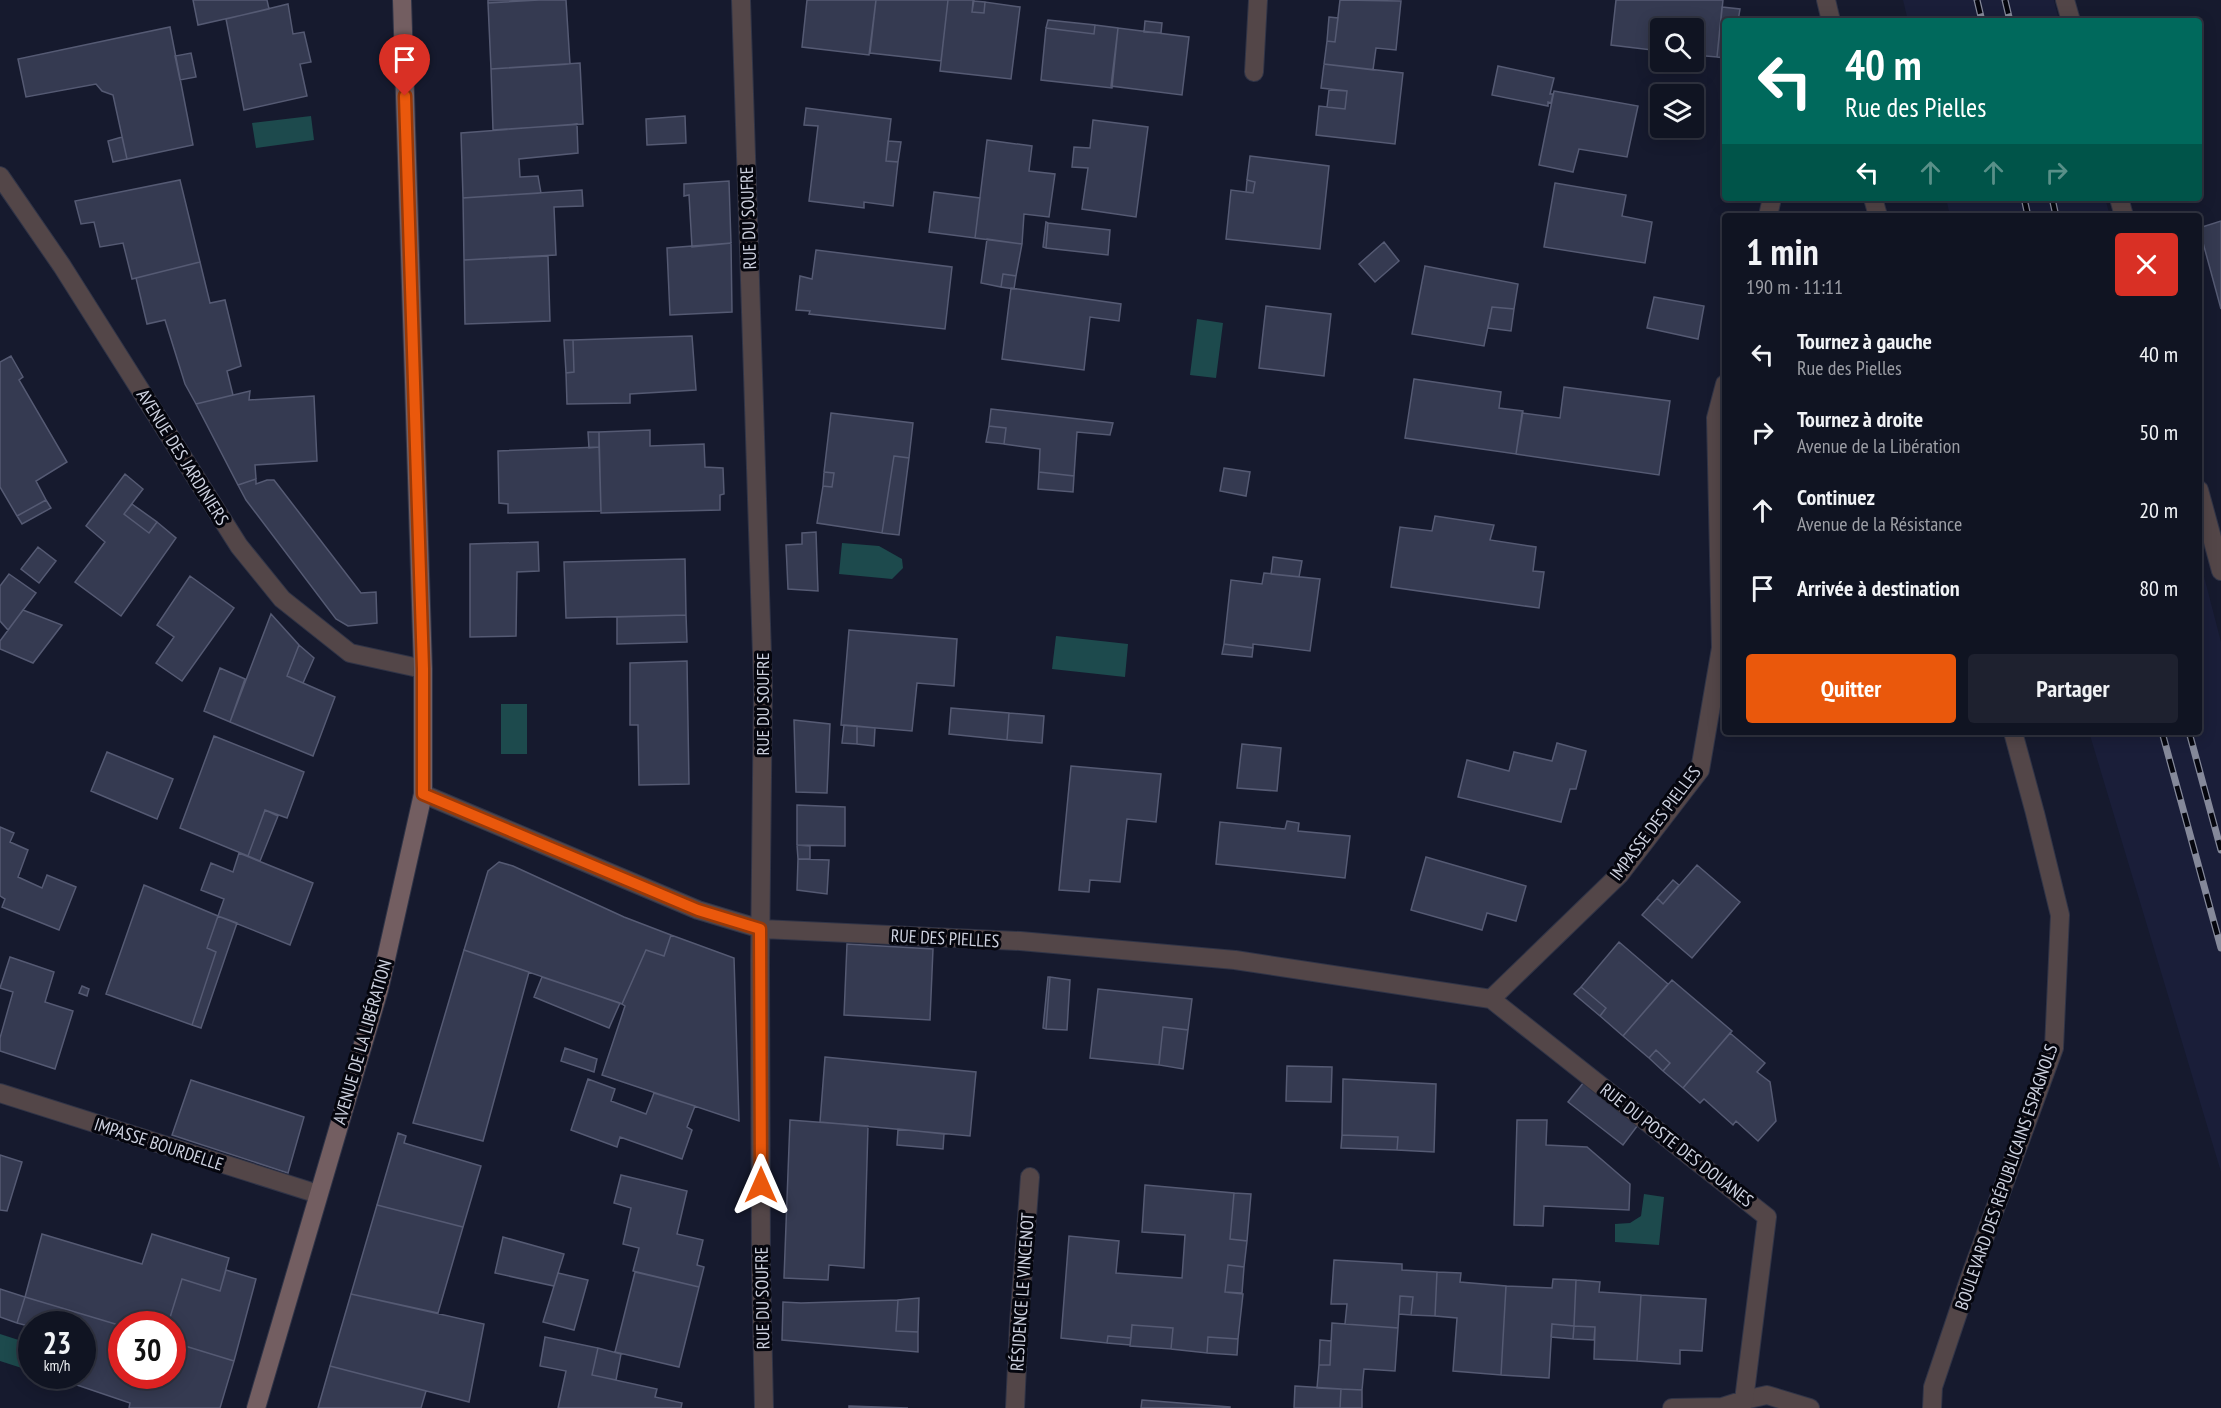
<!DOCTYPE html>
<html lang="fr">
<head>
<meta charset="utf-8">
<style>
	:root { --surface:#101422; --page:#1e212f; --text:#f1f3f6; --muted:#9c9ea5; --line:#303340; --accent:#ea580c }
	body { margin:0; font-family:"PT Sans Narrow",sans-serif; background:var(--page); color:var(--text); height:100vh; display:flex; flex-direction:column; font-size:22px; white-space:nowrap }
	* { box-sizing:border-box; margin:0 }
	p { font-size:20px; color:var(--muted) }
	.icon { flex:none; width:33px; height:33px; fill:none; stroke:currentColor; stroke-width:2; stroke-linecap:round; stroke-linejoin:round }
	.map { position:relative; flex:1; overflow:hidden }
	.drawer { position:absolute; left:1722px; top:213px; width:480px; height:522px; display:flex; flex-direction:column; background:var(--surface); border-radius:6px; box-shadow:0 3px 15px #0003,0 0 0 2px var(--line) }
	.drawer>* { flex:none }
	.top-card { position:absolute; left:1722px; top:18px; width:480px; height:183px; border-radius:6px; box-shadow:0 3px 15px #0003,0 0 0 2px var(--line); background:#00695c; color:#fff; overflow:hidden }
	.tools { position:absolute; left:1650px; top:18px; display:grid; gap:12px }
	.tools a { display:grid; place-items:center; width:54px; height:54px; border-radius:6px; background:var(--surface); box-shadow:0 3px 15px #0003,0 0 0 2px var(--line); font-size:30px }
	.speed { position:absolute; left:18px; top:1311px; display:flex; gap:12px; font-size:30px; font-weight:700; text-align:center }
	.speed>* { display:grid; place-content:center; width:78px; height:78px; border-radius:50%; background:var(--surface); box-shadow:0 3px 15px #0003,0 0 0 2px var(--line); line-height:1 }
	.speed small { font-size:15px; font-weight:400 }
	.speed .limit { border:9px solid #d22; background:#fff; color:#111 }
	.pin { position:absolute; display:grid; place-items:center; width:51px; height:51px; color:#fff; margin:-62px -26px; border-radius:50% 50% 50% 0; rotate:-45deg; box-shadow:0 0 6px #0007 }
	.pin .icon { rotate:45deg }
	.me { position:absolute; width:66px; margin:-33px; rotate:0deg; stroke-linejoin:round; filter:drop-shadow(0 0 4px #0008) }
	.turn { display:flex; align-items:center; gap:21px; height:126px; padding:0 24px; font-size:27px }
	.turn .icon { width:78px; height:78px; stroke-width:2.5 }
	.turn b { display:block; font-size:42px; line-height:51px }
	.lanes { display:flex; align-items:center; height:57px; padding:0 24px; background:#0003; justify-content:center; gap:30px; direction:ltr }
	.lanes .off { opacity:.35 }
	.round { display:grid; place-items:center; flex:none; width:63px; height:63px; border-radius:6px; background:var(--page) }
	.summary { display:flex; align-items:center; justify-content:space-between; height:102px; padding:0 24px }
	h1 { font-size:36px; font-weight:700; line-height:45px }
	.button { display:flex; gap:12px; margin-top:auto; padding:12px 24px }
	.button a { flex:1; height:69px; border-radius:6px; background:var(--accent); color:#fff; font-size:24px; font-weight:700; line-height:69px; text-align:center }
	.button a+a { background:var(--page); color:var(--text) }
	ul { padding:0; list-style:none }
	li { display:flex; align-items:center; gap:18px; height:78px; padding:0 24px }
	li div { flex:1 }
	li b { display:block; font-size:22px }
	li em { font-style:normal }
	.map>svg:first-child { display:block }
	.built { fill:#1a1e39 }
	.water { fill:#1d4a4d }
	.building { fill:#353a51; stroke:#555a73; stroke-width:1.5 }
	.lines { fill:none; stroke-linecap:round; stroke-linejoin:round }
	.lane-casing { stroke:#303447; stroke-width:20 }
	.street-casing { stroke:#303447; stroke-width:20 }
	.secondary-casing { stroke:#303447; stroke-width:20 }
	.lane { stroke:#534648; stroke-width:18 }
	.street { stroke:#534648; stroke-width:18 }
	.secondary { stroke:#735e61; stroke-width:18 }
	.rail-casing { stroke:#85899a; stroke-width:7 }
	.rail { stroke:#05060e; stroke-width:4.5; stroke-dasharray:14; stroke-linecap:butt }
	.route-casing { stroke:#983908; stroke-width:15 }
	.route { stroke:#ea580c; stroke-width:10 }
	.labels { text-anchor:middle; dominant-baseline:central; stroke-width:6; stroke-linejoin:round; paint-order:stroke }
	.street-label { font-size:18px; fill:#ced2e0; stroke:#05060e }
</style>
</head>
<body>
<div class="map">
<svg width="2221" height="1408" viewBox="0 0 2221 1408">
	<rect width="100%" height="100%" fill="#161a2e"/>
	<path class="built" d="M1903,0H2054L2059,21H1908Z
		M1946,198H2105L2110,216H1950Z
		M2199,557L2221,642V1172L2089,732H2199Z"/>
	<path class="water" d="M311,116L314,140L256,148L252,123Z
		M1197,319L1223,323L1216,378L1190,375Z
		M842,543L879,546L902,559L903,568L892,579L839,574Z
		M1056,636L1128,644L1125,677L1052,669Z
		M501,704H527V754H501Z
		M1644,1194L1664,1197L1659,1245L1615,1242V1224L1630,1223L1641,1216Z
		M0,1334L31,1344V1371L0,1361Z"/>
	<path class="building" d="M193,0H267L269,9L198,25Z
		M488,0H539L488,3Z
		M539,0H566L570,64L491,69L488,3Z
		M807,0H876L869,55L802,47Z
		M876,0H948L941,61L870,53Z
		M948,0H974L972,12L984,13L985,2L1020,7L1011,79L940,71Z
		M1340,0L1401,1L1396,50L1376,48L1373,70L1324,64L1327,41L1335,42Z
		M1616,0H1723L1717,57L1694,55V28H1660V51L1611,45Z
		M973,1L985,2L984,13L972,12Z
		M288,4L293,34L304,32L311,62L300,64L307,96L244,110L226,19Z
		M1722,7L1740,9L1738,21H1725V58L1717,57Z
		M1329,17L1338,18L1335,42L1327,41Z
		M1048,20L1095,25L1094,34L1046,28Z
		M1145,21L1162,23L1161,33L1144,32Z
		M1095,25L1118,28L1112,88L1041,80L1046,28L1094,34Z
		M170,27L193,145L127,159L113,95L102,91L96,84L26,97L18,59Z
		M1118,28L1189,37L1182,95L1111,86Z
		M191,53L196,77L180,80L175,56Z
		M580,63L583,124L493,130L491,69Z
		M1324,64L1403,73L1395,144L1316,135L1319,106L1345,109L1347,91L1321,88Z
		M1498,66L1554,78L1550,94H1553L1551,103L1548,102V106L1492,95Z
		M1329,90L1347,91L1345,109L1327,107Z
		M1554,91L1638,106L1627,157L1579,149L1573,172L1539,165Z
		M806,108L891,119L886,161L898,162L893,206L864,202V208L809,201L818,126L804,125Z
		M685,116L686,143L647,145L646,119Z
		M1093,120L1148,127L1136,217L1082,209L1088,168L1072,167L1074,147L1090,148Z
		M577,124L578,153L519,159L520,177L538,176L541,193L463,198L461,133Z
		M122,137L127,159L113,162L108,141Z
		M987,140L1032,146L1029,171L1055,174L1049,217L1024,214L1022,244L975,238Z
		M888,141L901,142L898,162L886,161Z
		M1250,156L1329,166L1320,249L1226,239L1231,190L1253,193L1255,182L1247,180Z
		M180,180L200,262L132,279L123,243L100,247L94,222L81,224L75,201Z
		M1247,180L1255,182L1253,193L1246,192Z
		M729,181L731,243L692,247L689,195L684,196V184Z
		M1555,183L1626,195L1622,216L1652,222L1645,263L1544,247Z
		M582,190L583,206L554,207L556,255L464,260L463,198Z
		M934,192L980,198L975,238L929,232Z
		M2221,221V309L2199,228Z
		M1046,222L1048,223L1046,248L1043,247Z
		M1048,223L1110,230L1108,255L1046,248Z
		M987,239L1022,244L1016,276L1003,274L1001,287L981,283Z
		M1384,242L1399,261L1375,282L1359,264Z
		M731,243L732,312L670,315L667,248Z
		M816,250L952,267L945,329L809,314L810,311L796,310L800,276L812,279Z
		M548,256L550,321L465,324L464,260Z
		M200,262L210,303L225,300L241,366L227,371L233,395L196,404L185,384L165,320L147,324L136,278Z
		M1425,266L1518,284L1514,309L1492,307L1484,346L1412,334Z
		M1003,274L1016,276L1014,289L1001,287Z
		M1011,288L1121,304L1119,321L1090,317L1084,370L1002,359Z
		M1654,297L1704,306L1698,339L1647,328Z
		M1266,306L1331,314L1324,376L1259,368Z
		M1492,307L1514,309L1511,331L1488,328Z
		M692,336L696,390L630,394V403L567,404L566,373L574,372L573,340Z
		M564,340H573L574,372L566,373Z
		M11,356L23,377L19,380L67,462L36,481L46,500L17,516L0,487V362Z
		M1414,379L1501,392L1499,408L1523,411L1516,454L1405,438Z
		M1564,387L1670,401L1659,475L1516,454L1522,413L1560,418Z
		M250,391L249,400L314,396L317,461L255,465L256,479L238,485L196,404Z
		M991,409L1113,423L1110,435L1077,432L1074,476L1039,472L1040,449L1004,444L1006,428L989,426Z
		M831,413L913,423L909,458L894,456L882,533L817,523L823,486L832,487L834,473L824,472Z
		M989,426L1006,428L1004,444L986,442Z
		M650,430V446L704,444L705,467L723,468L724,494L720,495V510L601,513L599,432Z
		M588,432H599V447L589,448Z
		M599,447L601,511L508,513V504L499,503L498,451Z
		M894,456L909,458L899,535L882,533Z
		M1224,468L1250,472L1246,496L1220,491Z
		M824,472L834,473L832,487L823,486Z
		M1039,472L1074,476L1073,492L1038,489Z
		M125,474L143,489L124,514L149,533L157,522L176,538L121,616L75,582L105,542L86,526Z
		M256,479V484L267,480H274L361,593L376,592L377,623L348,626L336,619L246,500L238,485Z
		M46,500L51,508L22,524L17,516Z
		M132,504L157,522L149,533L124,514Z
		M1435,516L1494,525L1490,540L1536,547L1533,571L1544,572L1539,608L1391,587L1400,527L1432,531Z
		M816,532L818,591L788,589L786,545L802,544V533Z
		M538,542L539,571L517,572L516,636L470,637V544Z
		M38,547L56,561L39,583L21,569Z
		M1273,557L1302,561L1299,577L1271,574Z
		M685,559L686,615L566,618L564,562Z
		M1264,573L1320,579L1310,651L1253,644V648L1224,644L1231,580L1262,584Z
		M9,574L36,593L8,630L0,621V586Z
		M190,576L234,608L182,681L156,663L174,637L157,625Z
		M23,610L62,625L33,663L0,649V641Z
		M271,614L299,645L287,676L335,697L313,756L230,722Z
		M686,615L687,642L617,644V617Z
		M849,630L957,639L954,686L917,683L912,731L841,725Z
		M1224,644L1253,648L1252,657L1222,654Z
		M299,645L314,658L303,683L287,676Z
		M687,661L689,784L639,785L638,725H630V663Z
		M220,668L245,679L230,722L204,711Z
		M951,708L1009,713L1007,740L949,734Z
		M1009,713L1044,716L1042,743L1007,740Z
		M794,720L830,724L827,793L796,792Z
		M844,725L857,726V744L842,743Z
		M857,726L875,728L874,746L857,744Z
		M214,736L304,772L287,818L265,810L248,856L180,828Z
		M1557,743L1586,751L1576,789H1570L1561,822L1458,797L1467,760L1509,771L1514,752L1552,761Z
		M1242,744L1281,748L1277,791L1237,788Z
		M107,752L173,779L157,819L91,791Z
		M1071,766L1161,774L1156,822L1127,819L1120,882L1090,880L1089,892L1059,890Z
		M797,805L845,807V846L797,845Z
		M265,810L278,816L260,861L248,856Z
		M1287,821L1299,823L1298,831L1350,836L1345,878L1216,864L1220,822L1285,829Z
		M0,827L14,833L10,842L28,850L18,877L42,888L47,875L76,887L59,930L2,907L5,899L0,896Z
		M797,845L810,846V859H798Z
		M239,853L313,883L290,945L218,916L224,899L201,890L211,863L233,872Z
		M1426,857L1526,886L1516,921L1487,913L1482,930L1411,910Z
		M798,859L829,860L827,894L797,890Z
		M499,862L513,866L624,917L671,935L664,956L646,950L622,1004L464,950L488,871Z
		M1697,865L1740,902L1692,958L1642,915L1657,898L1663,904Z
		M1673,880L1679,885L1663,904L1657,898Z
		M144,885L218,916L207,948L216,952L192,1025L106,994Z
		M218,916L237,923L201,1028L192,1025L216,952L207,948Z
		M671,935L734,958L739,1121L602,1075L625,1006L622,1004L646,950L664,956Z
		M1619,942L1668,984L1623,1036L1600,1016L1606,1008L1581,987Z
		M847,944L933,949L930,1020L844,1015Z
		M464,950L529,972L483,1141L413,1123Z
		M10,957L54,972L45,1002L73,1011L55,1069L0,1051V1038L13,992L0,988Z
		M542,977L620,1003L609,1028L534,997Z
		M1048,977H1050L1046,1029L1043,1028Z
		M1050,977L1070,980L1067,1030L1046,1029Z
		M1672,980L1732,1031L1683,1088L1663,1071L1670,1063L1656,1050L1649,1058L1623,1036Z
		M82,986L89,989L87,996L79,993Z
		M1581,987L1606,1008L1600,1016L1574,994Z
		M1098,989L1192,999L1188,1030L1163,1027L1159,1065L1090,1058Z
		M1163,1027L1188,1030L1183,1069L1159,1065Z
		M1730,1033L1765,1063L1757,1072L1770,1082L1776,1121L1758,1141L1736,1121L1733,1125L1704,1099L1700,1103L1683,1088Z
		M565,1048L597,1059L594,1072L561,1061Z
		M1656,1050L1670,1063L1663,1071L1649,1058Z
		M825,1057L976,1072L970,1136L820,1122Z
		M1287,1066L1332,1067L1331,1102L1286,1101Z
		M588,1079L615,1089L611,1101L646,1114L654,1093L695,1106L687,1127L692,1130L682,1159L620,1137L617,1147L571,1130Z
		M1343,1079L1436,1084L1434,1152L1397,1150L1398,1137L1342,1135Z
		M191,1080L304,1117L288,1173L172,1135Z
		M1584,1082L1638,1125L1623,1145L1568,1102Z
		M790,1120L868,1126L864,1268L829,1265L828,1280L784,1278Z
		M1517,1120H1547L1546,1145L1587,1147L1630,1184L1629,1210L1544,1206L1543,1226L1514,1225Z
		M898,1129L944,1134L943,1149L897,1145Z
		M398,1133L406,1136L404,1143L481,1166L463,1227L377,1205Z
		M1342,1135L1398,1137L1397,1150L1341,1148Z
		M0,1155L22,1162L7,1211L0,1210Z
		M621,1175L687,1191L677,1234L703,1240L697,1265L704,1267L699,1287L633,1271L639,1248L623,1244L631,1208L614,1203Z
		M1145,1185L1234,1193L1230,1239L1247,1241L1244,1267L1228,1265L1225,1292L1243,1294L1238,1339L1208,1337L1207,1353L1171,1349L1173,1328L1132,1325L1131,1338L1108,1336L1107,1343L1061,1338L1069,1236L1119,1241L1116,1273L1182,1278L1185,1235L1142,1232Z
		M1234,1193L1251,1194L1247,1241L1230,1239Z
		M377,1205L463,1227L438,1313L351,1294Z
		M42,1234L142,1264L152,1234L229,1258L220,1291L182,1279L168,1324H122V1326L25,1297Z
		M503,1237L564,1254L554,1286L495,1273Z
		M1334,1260L1402,1264V1270L1437,1272L1435,1316L1411,1315L1413,1297L1400,1296L1398,1328L1345,1324L1347,1304H1331Z
		M1228,1265L1244,1267L1242,1293L1225,1292Z
		M226,1270L256,1279L234,1361L172,1342V1324H168L182,1279L220,1291Z
		M635,1272L699,1287L679,1367L615,1352Z
		M1437,1272L1461,1273L1460,1282L1506,1286L1501,1375L1453,1371L1457,1318L1435,1316Z
		M558,1273L588,1280L574,1330L543,1322Z
		M1553,1279L1576,1280L1574,1326L1552,1324L1549,1378L1501,1375L1506,1286L1552,1288Z
		M1576,1280L1600,1282L1599,1292L1641,1295L1637,1361L1594,1359L1595,1327L1574,1326Z
		M0,1289L25,1297L17,1323L0,1317Z
		M351,1294L484,1324L469,1402L330,1366Z
		M1641,1295L1706,1299L1702,1351L1680,1350V1364L1637,1361Z
		M1400,1296L1413,1297L1411,1315L1399,1314Z
		M25,1297L122,1326V1376H172V1342L234,1361L220,1408H129L130,1403L68,1382L70,1376H82V1324H32V1327L17,1323Z
		M919,1298L918,1332L896,1331L898,1300Z
		M898,1300L896,1331L918,1332V1352L782,1340L783,1302L801,1303Z
		M1332,1323L1398,1328L1395,1371L1364,1369L1362,1390L1317,1388L1319,1365H1330Z
		M1552,1324L1574,1326L1573,1339L1551,1337Z
		M1132,1325L1173,1328L1171,1349L1130,1346Z
		M1574,1326L1595,1327L1594,1340L1573,1339Z
		M1108,1336L1131,1338L1130,1345L1107,1343Z
		M545,1337L598,1348L592,1375L657,1389L655,1397L682,1403L681,1408H558L566,1371L540,1366Z
		M1208,1337L1238,1339L1237,1355L1207,1353Z
		M1320,1340L1331,1341L1330,1365H1319Z
		M598,1348L621,1354L616,1380L592,1375Z
		M330,1366L426,1391L421,1408H318Z
		M1295,1386L1341,1389L1340,1408H1294Z
		M1341,1389L1362,1390V1408H1340Z
		M1142,1400L1230,1407V1408H1141Z
		M849,1406L908,1408H849Z"/>
	<g class="lines">
		<defs>
			<path id="lane" d="M1744,1400L1767,1395L1810,1408
				M1015,1408L1019,1323L1030,1177"/>
			<path id="street" d="M741,0L763,686L760,961L761,1271L764,1408
				M1826,0L1831,21
				M2065,0L2071,21
				M1254,72L1258,0
				M0,176L62,266L239,546L282,599L350,653L423,669
				M1873,198L1878,216
				M2119,198L2124,216
				M1768,216L1772,198
				M2199,490L2221,571
				M423,794L698,910L761,929L1020,941L1235,960L1491,999L1767,1217L1744,1400L1741,1408
				M1491,999L1620,874L1700,770L1721,648L1716,418L1725,384
				M0,1093L318,1194
				M1672,1408L1722,1407L1744,1400
				M1932,1408L1933,1387L1970,1277L2054,1048L2060,915L2035,813L2013,732"/>
			<path id="secondary" d="M256,1408L379,990L423,794V669L402,0"/>
		</defs>
		<use href="#lane" class="lane-casing"/>
		<use href="#street" class="street-casing"/>
		<use href="#secondary" class="secondary-casing"/>
		<use href="#lane" class="lane"/>
		<use href="#street" class="street"/>
		<use href="#secondary" class="secondary"/>
		<defs>
			<path id="rail" d="M1977,0L1982,21
				M2005,0L2010,21
				M2024,198L2028,216
				M2052,198L2056,216
				M2162,732L2221,948
				M2189,732L2221,850"/>
		</defs>
		<use href="#rail" class="rail-casing"/>
		<use href="#rail" class="rail"/>
	</g>
	<g class="lines">
		<defs>
			<path id="route" d="M405,96L423,669V794L698,910L760,929L761,1185"/>
		</defs>
		<use href="#route" class="route-casing"/>
		<use href="#route" class="route"/>
	</g>
	<g class="labels">
		<g class="street-label">
			<text transform="translate(748 218) rotate(-92)">RUE DU SOUFRE</text>
			<text transform="translate(183 457) rotate(58)">AVENUE DES JARDINIERS</text>
			<text transform="translate(762 704) rotate(-90)">RUE DU SOUFRE</text>
			<text transform="translate(1655 823) rotate(-53)">IMPASSE DES PIELLES</text>
			<text transform="translate(945 938) rotate(3)">RUE DES PIELLES</text>
			<text transform="translate(362 1042) rotate(-74)">AVENUE DE LA LIBÉRATION</text>
			<text transform="translate(159 1144) rotate(18)">IMPASSE BOURDELLE</text>
			<text transform="translate(1677 1145) rotate(38)">RUE DU POSTE DES DOUANES</text>
			<text transform="translate(2006 1177) rotate(-71)">BOULEVARD DES RÉPUBLICAINS ESPAGNOLS</text>
			<text transform="translate(1022 1292) rotate(-86)">RÉSIDENCE LE VINCENOT</text>
			<text transform="translate(762 1298) rotate(-91)">RUE DU SOUFRE</text>
		</g>
	</g>
</svg>
<div class="tools">
<a><svg class="icon" aria-label="search" viewBox="0 0 24 24"><circle cx="10" cy="10" r="6"/><path d="M15 15l6 6"/></svg></a>
<a><svg class="icon" aria-label="layers" viewBox="0 0 24 24"><path d="M12 4l9 5-9 5-9-5zM3 14l9 5 9-5"/></svg></a>
</div>
<div class="speed"><div>23<small>km/h</small></div><div class="limit">30</div></div>
<div class="pin" style="left:405px;top:96px;background:#d93025"><svg class="icon" aria-label="arrive" viewBox="0 0 24 24"><path d="M6 21V4h12l-3 4 3 4H6"/></svg></div>
<svg class="me" style="left:761px;top:1185px" viewBox="-20 -20 40 40"><path d="M0-17L14 15 0 8-14 15z" fill="#ea580c" stroke="#fff" stroke-width="4"/></svg>
<div class="top-card">
<div class="turn"><svg class="icon" aria-label="left" viewBox="0 0 24 24"><path d="M17 20v-9H6M10 6l-5 5 5 5"/></svg><div><b>40 m</b>Rue des Pielles</div></div>
<div class="lanes"><svg class="icon" aria-label="left" viewBox="0 0 24 24"><path d="M17 20v-9H6M10 6l-5 5 5 5"/></svg><svg class="icon off" aria-label="ahead" viewBox="0 0 24 24"><path d="M12 20V5M6 11l6-6 6 6"/></svg><svg class="icon off" aria-label="ahead" viewBox="0 0 24 24"><path d="M12 20V5M6 11l6-6 6 6"/></svg><svg class="icon off" aria-label="right" viewBox="0 0 24 24"><path d="M7 20v-9h11M14 6l5 5-5 5"/></svg></div>
</div>
<section class="drawer">
<div class="summary"><div><h1>1 min</h1><p>190 m · 11:11</p></div><a class="round" style="background:#d93025;color:#fff"><svg class="icon" aria-label="close" viewBox="0 0 24 24"><path d="M6 6l12 12M18 6L6 18"/></svg></a></div>
<ul>
<li><svg class="icon" aria-label="left" viewBox="0 0 24 24"><path d="M17 20v-9H6M10 6l-5 5 5 5"/></svg><div><b>Tournez à gauche</b><p>Rue des Pielles</p></div><em>40 m</em></li>
<li><svg class="icon" aria-label="right" viewBox="0 0 24 24"><path d="M7 20v-9h11M14 6l5 5-5 5"/></svg><div><b>Tournez à droite</b><p>Avenue de la Libération</p></div><em>50 m</em></li>
<li><svg class="icon" aria-label="ahead" viewBox="0 0 24 24"><path d="M12 20V5M6 11l6-6 6 6"/></svg><div><b>Continuez</b><p>Avenue de la Résistance</p></div><em>20 m</em></li>
<li><svg class="icon" aria-label="arrive" viewBox="0 0 24 24"><path d="M6 21V4h12l-3 4 3 4H6"/></svg><div><b>Arrivée à destination</b></div><em>80 m</em></li>
</ul>
<div class="button"><a>Quitter</a><a>Partager</a></div>
</section>
</div>
</body>
</html>
